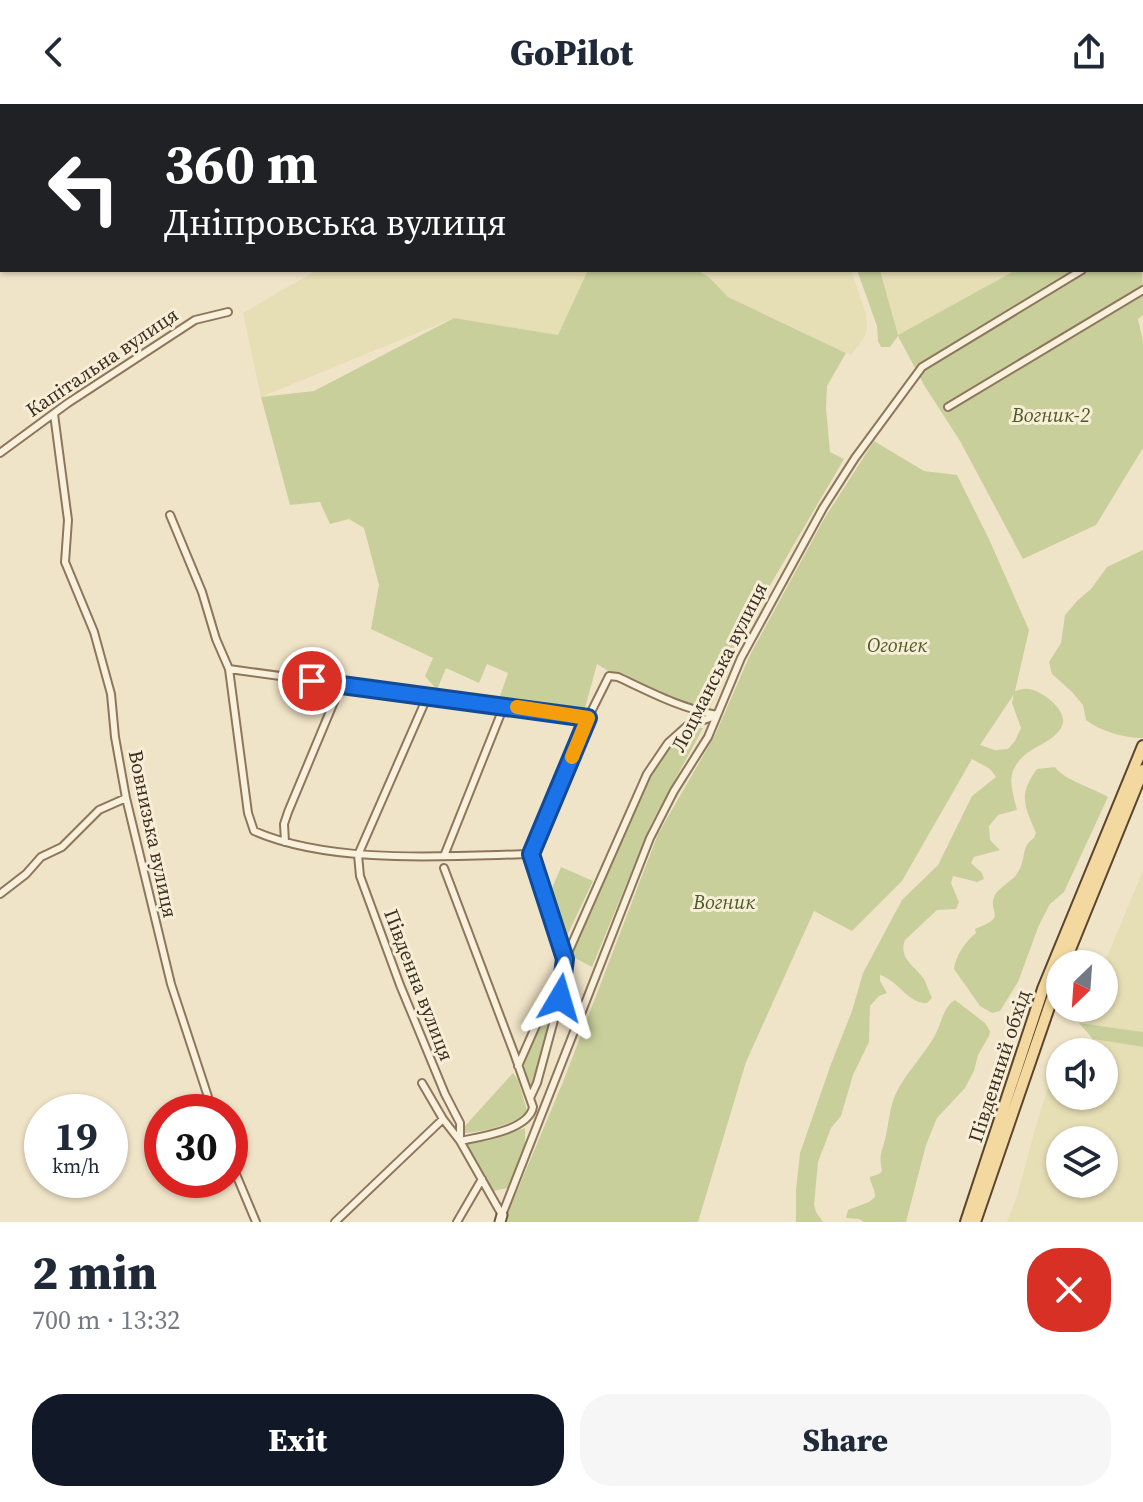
<!DOCTYPE html>
<html lang="en">
<head>
<meta charset="utf-8">
<style>
	:root { --surface:#fff; --page:#f6f6f7; --text:#1f2937; --muted:#747a83; --accent:#111827 }
	body { margin:0; font-family:"Source Serif 4",serif; background:var(--page); color:var(--text); height:100vh; display:flex; flex-direction:column; font-size:30px; white-space:nowrap }
	* { box-sizing:border-box; margin:0 }
	p { font-size:26px; color:var(--muted) }
	.icon { flex:none; width:44px; height:44px; fill:none; stroke:currentColor; stroke-width:2; stroke-linecap:round; stroke-linejoin:round }
	.map { position:relative; height:1118px; overflow:hidden }
	.side { display:flex; flex-direction:column; background:var(--surface); flex:1 }
	.side>* { flex:none }
	.guide { position:absolute; left:0px; top:0px; width:1144px; height:168px; box-shadow:0 2px 6px #0004; background:#202124; color:#fff; overflow:hidden }
	.needle { width:52px; rotate:205deg }
	.fabs { position:absolute; left:1046px; top:846px; display:grid; gap:16px }
	.fabs a { display:grid; place-items:center; width:72px; height:72px; border-radius:50%; background:var(--surface); box-shadow:0 2px 6px #0004; font-size:40px }
	.speed { position:absolute; left:24px; top:990px; display:flex; gap:16px; font-size:40px; font-weight:700; text-align:center }
	.speed>* { display:grid; place-content:center; width:104px; height:104px; border-radius:50%; background:var(--surface); box-shadow:0 2px 6px #0004; line-height:1 }
	.speed small { font-size:20px; font-weight:400 }
	.speed .limit { border:12px solid #d22; background:#fff; color:#111 }
	.pin { position:absolute; display:grid; place-items:center; width:68px; height:68px; color:#fff; margin:-34px; border:4px solid #fff; border-radius:50%; box-shadow:0 2px 8px #0007 }
	.me { position:absolute; width:88px; margin:-44px; rotate:7deg; stroke-linejoin:round; filter:drop-shadow(0 0 6px #0008) }
	.turn { display:flex; align-items:center; gap:28px; height:168px; padding:0 32px; font-size:36px }
	.turn .icon { width:104px; height:104px; stroke-width:2.5 }
	.turn b { display:block; font-size:56px; line-height:68px }
	.round { display:grid; place-items:center; flex:none; width:84px; height:84px; border-radius:32px; background:var(--page) }
	.headline { display:flex; align-items:center; justify-content:space-between; height:136px; padding:0 32px }
	h1 { font-size:48px; font-weight:800; line-height:60px }
	.primary-button { display:flex; gap:16px; margin-top:auto; padding:16px 32px }
	.primary-button a { flex:1; height:92px; border-radius:32px; background:var(--accent); color:#fff; font-size:32px; font-weight:800; line-height:92px; text-align:center }
	.primary-button a+a { background:var(--page); color:var(--text) }
	header { display:flex; justify-content:space-between; align-items:center; height:104px; padding:0 32px; background:var(--surface); font-size:36px; font-weight:800 }
	.map>svg:first-child { display:block }
	.farmland { fill:#e6deb5; fill-rule:evenodd }
	.green { fill:#c9cf9b; fill-rule:evenodd }
	.lines { fill:none; stroke-linecap:round; stroke-linejoin:round }
	.street-casing { stroke:#8d765c; stroke-width:10 }
	.secondary-casing { stroke:#6f573f; stroke-width:13 }
	.primary-casing { stroke:#5b4430; stroke-width:14 }
	.street { stroke:#faf1dc; stroke-width:6 }
	.secondary { stroke:#faf1dc; stroke-width:9 }
	.primary { stroke:#f3d9a0; stroke-width:10 }
	.route-casing { stroke:#114b97; stroke-width:20 }
	.route { stroke:#1a73e8; stroke-width:14 }
	.slow { stroke:#f59e0b; stroke-width:14 }
	.labels { text-anchor:middle; dominant-baseline:central; stroke-width:6; stroke-linejoin:round; paint-order:stroke }
	.street-label { font-size:20px; fill:#3d2e20; stroke:#f7eed8 }
	.park-label { font-size:20px; font-style:italic; fill:#4d5a26; stroke:#f7eed8 }
</style>
</head>
<body>
<header><svg class="icon" aria-label="back" viewBox="0 0 24 24"><path d="M15 5l-7 7 7 7"/></svg>GoPilot<svg class="icon" aria-label="share" viewBox="0 0 24 24"><path d="M12 15V3M7 8l5-5 5 5M5 13v7h14v-7"/></svg></header>
<div class="map">
<svg width="1143" height="1118" viewBox="0 0 1143 1118">
	<rect width="100%" height="100%" fill="#f0e4c8"/>
	<path class="farmland" d="M317,166H588L558,231L454,214L261,293L243,209Z
		M687,166H851L866,210L867,225L864,234L851,251L728,193L710,174L700,168Z
		M880,166H1016L898,231Z
		M1143,767V928L1079,919L1086,904H1104V860Z
		M1093,935L1143,943V1118H1007L1017,1092L1035,1025L1059,948L1071,938ZM1060,948H1104V992H1091L1090,999L1086,1002H1082L1079,1000V992H1060ZM1060,1036H1104V1080H1060Z"/>
	<path class="green" d="M1142,122L1143,211L1138,215L1143,237V344L1096,421L1023,455L960,337L924,281L898,232L890,243H881L878,237L877,222L857,166H880L898,231L1016,166H1142Z
		M588,166H687L700,168L710,174L728,193L846,249L827,282L826,304L830,348L844,355L752,512L710,604L689,602L610,568L597,560L584,608L499,595L508,569L487,560L479,579L446,564L437,586L425,572L433,554L371,525L379,481L364,424L349,415L330,420L320,398L290,401L261,293L314,287L454,214L558,231Z
		M874,337L924,367L957,371L989,435L1029,526L1015,587C1019,586 1023,584 1028,585C1042,586 1069,607 1062,622C1053,641 1027,641 1015,663C1007,676 1014,692 1017,706L998,711L989,722L990,736L1000,746L974,753L971,759L982,769L984,775L977,778L953,772L951,779L959,798L956,805L937,806L905,836C898,855 915,861 924,875C927,881 929,888 932,894L927,899C908,900 899,877 880,871V877L887,889L879,892L870,902L869,938L853,971L841,1012L831,1024L818,1058L814,1101L816,1108L823,1118H796V1086L800,1049L831,960L852,907L863,869L902,796L938,761L972,692L996,673L990,665L972,655L902,777L852,827L814,807L746,958L698,1118H504L563,978L658,730L715,631L750,551L824,415ZM1014,590L1012,599L1021,624L1015,637L1008,645L995,646L980,641Z
		M1143,446V634C1124,634 1100,627 1086,616L1083,601L1072,588L1052,570L1049,558L1061,539L1065,511L1078,496L1091,485L1107,463Z
		M689,624H703L651,720L592,863L569,851L649,672L670,641Z
		M1055,663C1064,676 1093,684 1108,693L1064,788L1050,800L1039,821L1018,878L1000,907L992,909L980,902L954,865C956,851 965,838 976,829L975,825C1010,812 986,809 995,791C1000,782 1013,777 1018,768C1027,754 1020,743 1034,734L1036,729C1024,701 1018,691 1037,665Z
		M561,763L593,777L563,840L548,794Z
		M552,896L557,898L530,988L523,957L548,899Z
		M955,896L985,919L990,927L989,932L978,951L974,967L965,984L937,1014L926,1041L906,1118H864L859,1115L846,1114L848,1106L869,1098L875,1093C875,1083 870,1080 870,1073L879,1070L882,1067C878,1048 883,1047 886,1031C889,1017 890,1002 896,989C906,969 923,952 934,933C942,920 942,904 955,896Z
		M1079,919L1143,928V943L1093,935Z
		M513,969L518,976L528,1010C507,1021 489,1027 465,1029V1022Z
		M525,1024V1049L512,1083L493,1087L465,1039L489,1036Z"/>
	<g class="lines">
		<defs>
			<path id="street" d="M1107,0V2
				M1142,99L1143,102
				M1142,132H1143
				M948,303L1143,186
				M54,310L68,416L65,458L94,528L111,590L115,633L126,694L171,880L213,1008
				M0,349L68,299L195,216L228,208
				M170,411L202,488L216,535L229,565L248,709L254,727C332,761 447,752 531,750
				M229,565L588,614
				M428,591L358,751L360,772L400,881L445,990L460,1019V1037
				M285,738L284,720L288,708L341,581
				M444,752L504,602
				M444,764L514,949L533,1003C529,1026 480,1033 460,1037
				M0,790L26,770L41,753L62,743L99,706L126,694
				M518,962L647,670L668,639L687,622L715,612
				M422,979L443,1015L460,1037L502,1111
				M530,994L537,979L560,894L565,855L531,750L588,614L609,572L618,573C652,589 680,604 717,611
				M230,1056L256,1118
				M502,1111L650,734L674,687L708,633L741,554L823,404L855,354L922,263L1082,166
				M335,1118L443,1015
				M457,1118L482,1075"/>
			<path id="secondary" d="M500,1118L502,1111"/>
			<path id="primary" d="M1064,860L1143,666
				M966,1118L1043,885L1143,642
				M975,1118L1060,871"/>
		</defs>
		<use href="#street" class="street-casing"/>
		<use href="#secondary" class="secondary-casing"/>
		<use href="#primary" class="primary-casing"/>
		<use href="#street" class="street"/>
		<use href="#secondary" class="secondary"/>
		<use href="#primary" class="primary"/>
	</g>
	<g class="lines">
		<defs>
			<path id="route" d="M312,577L588,614L531,750L565,855L560,894"/>
		</defs>
		<use href="#route" class="route-casing"/>
		<use href="#route" class="route"/>
		<path class="slow" d="M517,603L588,614L572,653"/>
	</g>
	<g class="labels">
		<g class="street-label">
			<text transform="translate(102 258) rotate(-34)">Капітальна вулиця</text>
			<text transform="translate(719 563) rotate(-63)">Лоцманська вулиця</text>
			<text transform="translate(153 730) rotate(78)">Вовнизька вулиця</text>
			<text transform="translate(419 881) rotate(69)">Південна вулиця</text>
			<text transform="translate(999 962) rotate(-72)">Південний обхід</text>
		</g>
		<g class="park-label">
			<text x="1051" y="311">Вогник-2</text>
			<text x="897" y="541">Огонек</text>
			<text x="724" y="798">Вогник</text>
		</g>
	</g>
</svg>
<div class="fabs">
<a><svg class="needle" viewBox="-14 -14 28 28"><path d="M0-13l5 13h-10z" fill="#e53935"/><path d="M0 13l5-13h-10z" fill="#747a83"/></svg></a>
<a><svg class="icon" aria-label="sound" viewBox="0 0 24 24"><path d="M4 9h4l5-4v14l-5-4H4zM17 9q2 3 0 6"/></svg></a>
<a><svg class="icon" aria-label="layers" viewBox="0 0 24 24"><path d="M12 4l9 5-9 5-9-5zM3 14l9 5 9-5"/></svg></a>
</div>
<div class="speed"><div>19<small>km/h</small></div><div class="limit">30</div></div>
<div class="pin" style="left:312px;top:577px;background:#d93025"><svg class="icon" aria-label="arrive" viewBox="0 0 24 24"><path d="M6 21V4h12l-3 4 3 4H6"/></svg></div>
<svg class="me" style="left:560px;top:894px" viewBox="-20 -20 40 40"><path d="M0-17L14 15 0 8-14 15z" fill="#1a73e8" stroke="#fff" stroke-width="4"/></svg>
<div class="guide">
<div class="turn"><svg class="icon" aria-label="left" viewBox="0 0 24 24"><path d="M17 20v-9H6M10 6l-5 5 5 5"/></svg><div><b>360 m</b>Дніпровська вулиця</div></div>
</div>
</div>
<section class="side">
<div class="headline"><div><h1>2 min</h1><p>700 m · 13:32</p></div><a class="round" style="background:#d93025;color:#fff"><svg class="icon" aria-label="close" viewBox="0 0 24 24"><path d="M6 6l12 12M18 6L6 18"/></svg></a></div>
<div class="primary-button"><a>Exit</a><a>Share</a></div>
</section>
</body>
</html>
